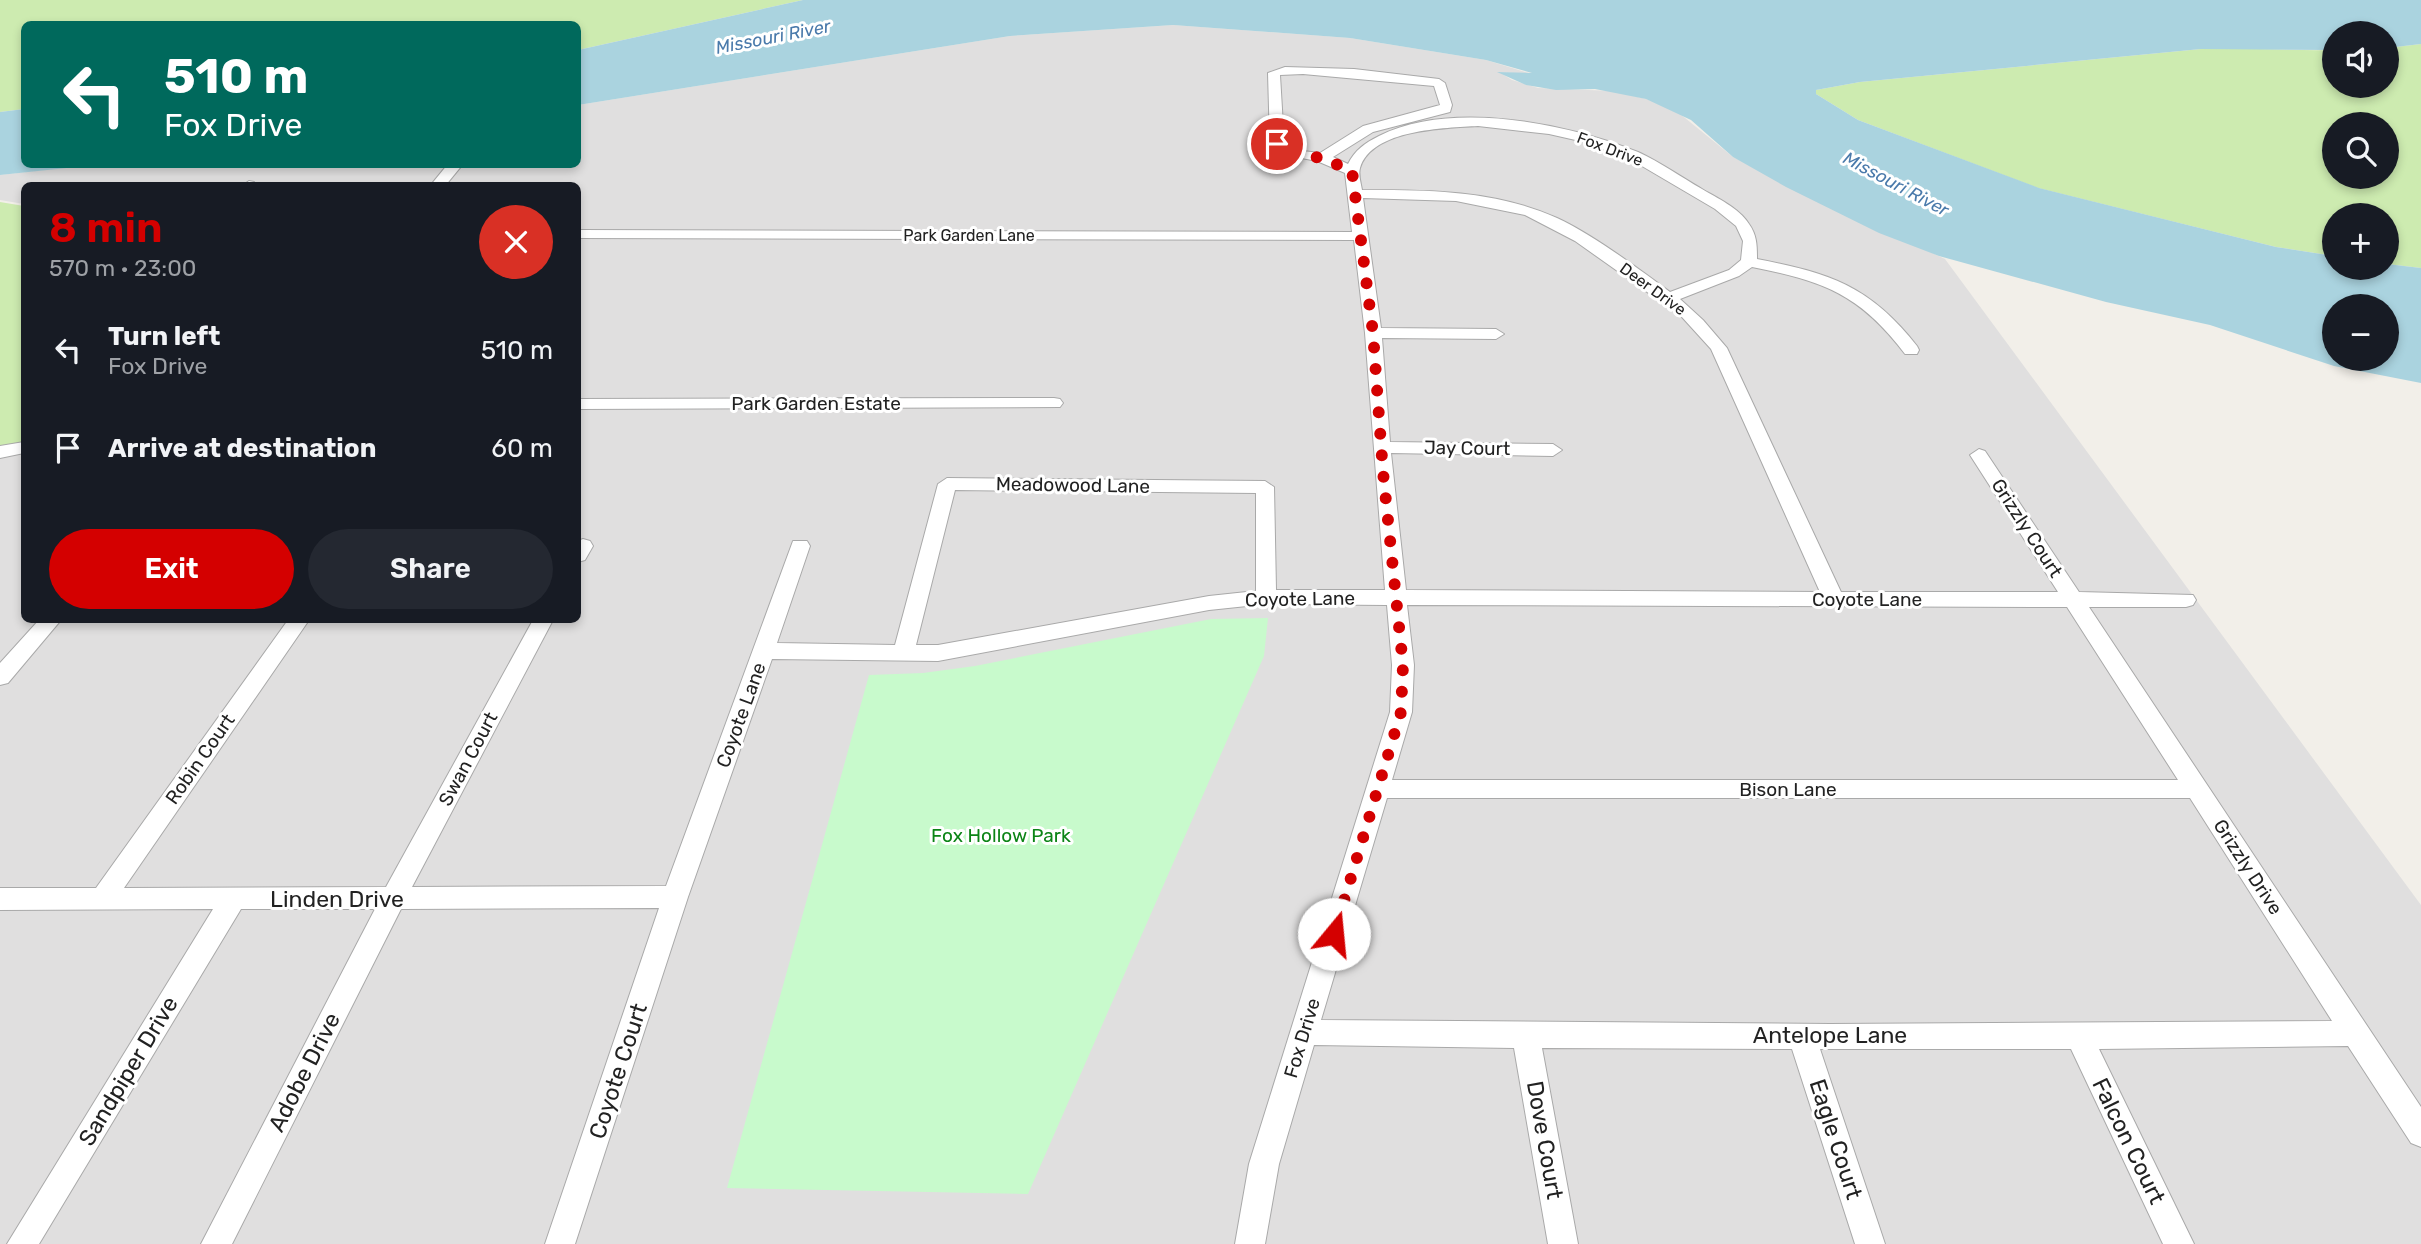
<!DOCTYPE html>
<html lang="en">
<head>
<meta charset="utf-8">
<style>
	:root { --surface:#171b24; --page:#242831; --text:#f1f3f6; --muted:#9ea1a6; --accent:#d40000 }
	body { margin:0; font-family:Rubik,sans-serif; background:var(--page); color:var(--text); height:100vh; display:flex; flex-direction:column; font-size:26px; white-space:nowrap }
	* { box-sizing:border-box; margin:0 }
	p { font-size:23px; color:var(--muted) }
	.icon { flex:none; width:38px; height:38px; fill:none; stroke:currentColor; stroke-width:2; stroke-linecap:round; stroke-linejoin:round }
	.map { position:relative; flex:1; overflow:hidden }
	.side { position:absolute; left:21px; top:182px; width:560px; height:441px; display:flex; flex-direction:column; background:var(--surface); border-radius:10px; box-shadow:0 4px 10px #0003 }
	.side>* { flex:none }
	.guide { position:absolute; left:21px; top:21px; width:560px; height:147px; border-radius:10px; box-shadow:0 4px 10px #0003; background:#00695c; color:#fff; overflow:hidden }
	.controls { position:absolute; left:2322px; top:21px; display:grid; gap:14px }
	.controls a { display:grid; place-items:center; width:77px; height:77px; border-radius:50%; background:var(--surface); box-shadow:0 4px 10px #0003; font-size:35px }
	.pin { position:absolute; display:grid; place-items:center; width:60px; height:60px; color:#fff; margin:-30px; border:4px solid #fff; border-radius:50%; box-shadow:0 2px 7px #0007 }
	.me { position:absolute; width:77px; margin:-38px; rotate:17deg; stroke-linejoin:round; filter:drop-shadow(0 0 5px #0008) }
	.turn { display:flex; align-items:center; gap:24px; height:147px; padding:0 28px; font-size:32px }
	.turn .icon { width:91px; height:91px; stroke-width:2.5 }
	.turn b { display:block; font-size:49px; line-height:60px }
	.round { display:grid; place-items:center; flex:none; width:74px; height:74px; border-radius:37px; background:var(--page) }
	.overview { display:flex; align-items:center; justify-content:space-between; height:119px; padding:0 28px }
	h1 { font-size:42px; font-weight:600; line-height:52px; color:var(--accent) }
	.action { display:flex; gap:14px; margin-top:auto; padding:14px 28px }
	.action a { flex:1; height:80px; border-radius:42px; background:var(--accent); color:#fff; font-size:28px; font-weight:600; line-height:80px; text-align:center }
	.action a+a { background:var(--page); color:var(--text) }
	ul { padding:0; list-style:none }
	li { display:flex; align-items:center; gap:21px; height:98px; padding:0 28px }
	li div { flex:1 }
	li b { display:block; font-size:26px }
	li em { font-style:normal }
	.map>svg:first-child { display:block }
	.residential { fill:#e0dfdf }
	.grass { fill:#cdebb0; fill-rule:evenodd }
	.park { fill:#c8facc }
	.water { fill:#aad3df; fill-rule:evenodd }
	.lines { fill:none; stroke-linecap:round; stroke-linejoin:round }
	.minor-casing { stroke:#a9a9a9; stroke-width:2 }
	.minor { fill:#fff; fill-rule:evenodd }
	.route { stroke:#d40000; stroke-width:12; stroke-dasharray:0 21.6 }
	.labels { text-anchor:middle; dominant-baseline:central; stroke-width:6; stroke-linejoin:round; paint-order:stroke }
	.far-street-label { font-size:16px; fill:#222; stroke:#fff }
	.far-water-label { font-size:18px; font-style:italic; fill:#4a7aab; stroke:#fff }
	.street-label { font-size:19px; fill:#222; stroke:#fff }
	.park-label { font-size:19px; fill:#0c8416; stroke:#fff }
	.near-street-label { font-size:23px; fill:#222; stroke:#fff }
</style>
</head>
<body>
<div class="map">
<svg width="2421" height="1244" viewBox="0 0 2421 1244">
	<rect width="100%" height="100%" fill="#f2efe9"/>
	<path class="residential" d="M1173,25L1350,38L1486,60L1532,74L1499,72L1512,80L1538,88L1613,91L1646,99L1674,109L1733,157L1945,259L2421,905V1244H0V448L24,443V620H578V186H24V204L0,200V175L95,164H578V105L1010,36Z"/>
	<path class="grass" d="M0,0H803L578,50V24H24V109L0,112Z
		M2421,44V268L2387,264V215H2334V256L2276,247L2038,188L1858,120L1816,94V90L1860,82L2201,49C2246,47 2290,51 2334,50V86H2387V48ZM2334,124H2387V177H2334Z
		M0,202L24,206V443L0,448Z"/>
	<path class="park" d="M1268,618L1264,656L1028,1194L727,1188L869,675L923,673L975,666L1211,619Z"/>
	<path class="water" d="M803,0H2421V44L2387,48V33H2334V50L2201,49L1860,82L1816,90V94L1858,120L2039,188L2276,247L2334,256V268H2387V264L2421,268V383L2334,366L2210,325L2106,302L1939,256L1879,233L1786,187L1733,157L1691,120L1646,99L1595,89L1556,90L1526,85L1497,72L1532,73L1486,60L1350,38L1173,25L1010,36L578,105V50ZM2334,306H2387V359H2334Z
		M24,109V164L95,165L0,175V112Z"/>
	<g class="lines">
		<defs>
			<path id="minor" d="M1285,67L1354,69L1439,79L1445,83L1452,105L1450,112L1373,132L1333,157L1348,164C1355,150 1365,143 1379,136C1451,100 1566,123 1638,152C1660,162 1681,177 1702,189C1717,198 1739,208 1749,224C1757,235 1757,246 1757,259C1830,273 1870,286 1917,346L1919,350L1917,354H1905C1860,294 1823,281 1752,267L1739,276L1680,299L1703,320L1727,348L1841,592H2058L1970,455L1979,449L1985,451L2079,592L2193,595L2196,600L2193,605L2186,607H2089L2421,1107V1147L2411,1143L2348,1046L2099,1049L2194,1244H2163L2071,1049H1820L1885,1244H1855L1792,1049L1542,1048L1578,1244H1548L1514,1048L1314,1045L1279,1164L1265,1244H1235L1249,1164L1390,712L1392,665L1387,605L1266,604L1209,610L938,661L772,659L688,897L575,1244H545L659,908L401,909L232,1244H201L375,909H241L39,1244H7L213,909L0,910V888H96L288,620H309L124,888L386,887L533,620H553L412,887L666,886L793,541H807L810,546L777,643L895,645L938,484L947,478L1265,481L1274,487L1276,590H1385L1365,333L1354,240L578,238V230L1352,232L1345,173L1317,161L1281,154L1270,144L1268,73ZM1303,74L1434,86L1440,105L1363,126L1320,153L1294,150L1284,143L1280,75ZM1478,126L1549,134L1580,141L1630,159L1715,209L1736,226L1743,241L1741,260L1729,270L1670,292C1639,269 1592,234 1557,218C1495,190 1428,190 1362,190C1361,183 1358,175 1360,168C1372,129 1445,128 1478,126ZM1363,198L1456,201L1525,215L1575,241L1681,316L1711,349L1820,592L1406,590L1391,453L1553,456L1562,450L1553,444L1390,442L1382,338L1496,339L1504,334L1496,329L1381,328ZM955,490L1256,493V591L1209,596L938,645H916ZM1407,605L2067,607L2178,780H1392L1412,712L1414,665ZM1387,798H2190L2332,1021L1830,1024L1321,1020Z
				M448,164H463L445,186H430Z
				M249,181L254,182L256,186H242Z
				M1054,398L1060,399L1063,403L1060,407L578,409V399Z
				M24,442V453L0,458V446Z
				M583,539L590,541L593,546L585,560L578,562V541Z
				M39,620H61L8,683L0,685V663Z"/>
		</defs>
		<use href="#minor" class="minor-casing"/>
		<use href="#minor" class="minor"/>
	</g>
	<g class="lines">
		<path class="route" d="M1277,144L1288,153L1322,158L1352,171L1373,333L1383,472L1403,665L1401,712L1334,934"/>
	</g>
	<g class="labels">
		<g class="far-street-label">
			<text transform="translate(1610 149) rotate(21)">Fox Drive</text>
			<text x="969" y="235">Park Garden Lane</text>
			<text transform="translate(1653 289) rotate(36)">Deer Drive</text>
		</g>
		<g class="far-water-label">
			<text transform="translate(773 37) rotate(-11)">Missouri River</text>
			<text transform="translate(1896 184) rotate(28)">Missouri River</text>
		</g>
		<g class="street-label">
			<text x="816" y="403">Park Garden Estate</text>
			<text transform="translate(1467 448) rotate(1)">Jay Court</text>
			<text transform="translate(1073 485) rotate(1)">Meadowood Lane</text>
			<text transform="translate(2027 528) rotate(57)">Grizzly Court</text>
			<text transform="translate(1300 599) rotate(-1)">Coyote Lane</text>
			<text x="1867" y="599">Coyote Lane</text>
			<text transform="translate(741 715) rotate(-70)">Coyote Lane</text>
			<text transform="translate(200 759) rotate(-55)">Robin Court</text>
			<text transform="translate(468 759) rotate(-62)">Swan Court</text>
			<text x="1788" y="789">Bison Lane</text>
			<text transform="translate(2248 867) rotate(57)">Grizzly Drive</text>
			<text transform="translate(1302 1038) rotate(-73)">Fox Drive</text>
		</g>
		<g class="park-label">
			<text x="1001" y="835">Fox Hollow Park</text>
		</g>
		<g class="near-street-label">
			<text x="337" y="899">Linden Drive</text>
			<text x="1830" y="1035">Antelope Lane</text>
			<text transform="translate(128 1071) rotate(-59)">Sandpiper Drive</text>
			<text transform="translate(618 1071) rotate(-72)">Coyote Court</text>
			<text transform="translate(304 1072) rotate(-63)">Adobe Drive</text>
			<text transform="translate(1836 1139) rotate(72)">Eagle Court</text>
			<text transform="translate(1545 1140) rotate(80)">Dove Court</text>
			<text transform="translate(2129 1141) rotate(64)">Falcon Court</text>
		</g>
	</g>
</svg>
<div class="controls">
<a><svg class="icon" aria-label="sound" viewBox="0 0 24 24"><path d="M4 9h4l5-4v14l-5-4H4zM17 9q2 3 0 6"/></svg></a>
<a><svg class="icon" aria-label="search" viewBox="0 0 24 24"><circle cx="10" cy="10" r="6"/><path d="M15 15l6 6"/></svg></a>
<a>+</a>
<a>−</a>
</div>
<div class="pin" style="left:1277px;top:144px;background:#d93025"><svg class="icon" aria-label="arrive" viewBox="0 0 24 24"><path d="M6 21V4h12l-3 4 3 4H6"/></svg></div>
<svg class="me" style="left:1334px;top:934px" viewBox="-20 -20 40 40"><circle r="19" fill="#fff"/><path d="M0-13L10 11 0 6-10 11z" fill="#d40000"/></svg>
<div class="guide">
<div class="turn"><svg class="icon" aria-label="left" viewBox="0 0 24 24"><path d="M17 20v-9H6M10 6l-5 5 5 5"/></svg><div><b>510 m</b>Fox Drive</div></div>
</div>
<section class="side">
<div class="overview"><div><h1>8 min</h1><p>570 m · 23:00</p></div><a class="round" style="background:#d93025;color:#fff"><svg class="icon" aria-label="close" viewBox="0 0 24 24"><path d="M6 6l12 12M18 6L6 18"/></svg></a></div>
<ul>
<li><svg class="icon" aria-label="left" viewBox="0 0 24 24"><path d="M17 20v-9H6M10 6l-5 5 5 5"/></svg><div><b>Turn left</b><p>Fox Drive</p></div><em>510 m</em></li>
<li><svg class="icon" aria-label="arrive" viewBox="0 0 24 24"><path d="M6 21V4h12l-3 4 3 4H6"/></svg><div><b>Arrive at destination</b></div><em>60 m</em></li>
</ul>
<div class="action"><a>Exit</a><a>Share</a></div>
</section>
</div>
</body>
</html>
